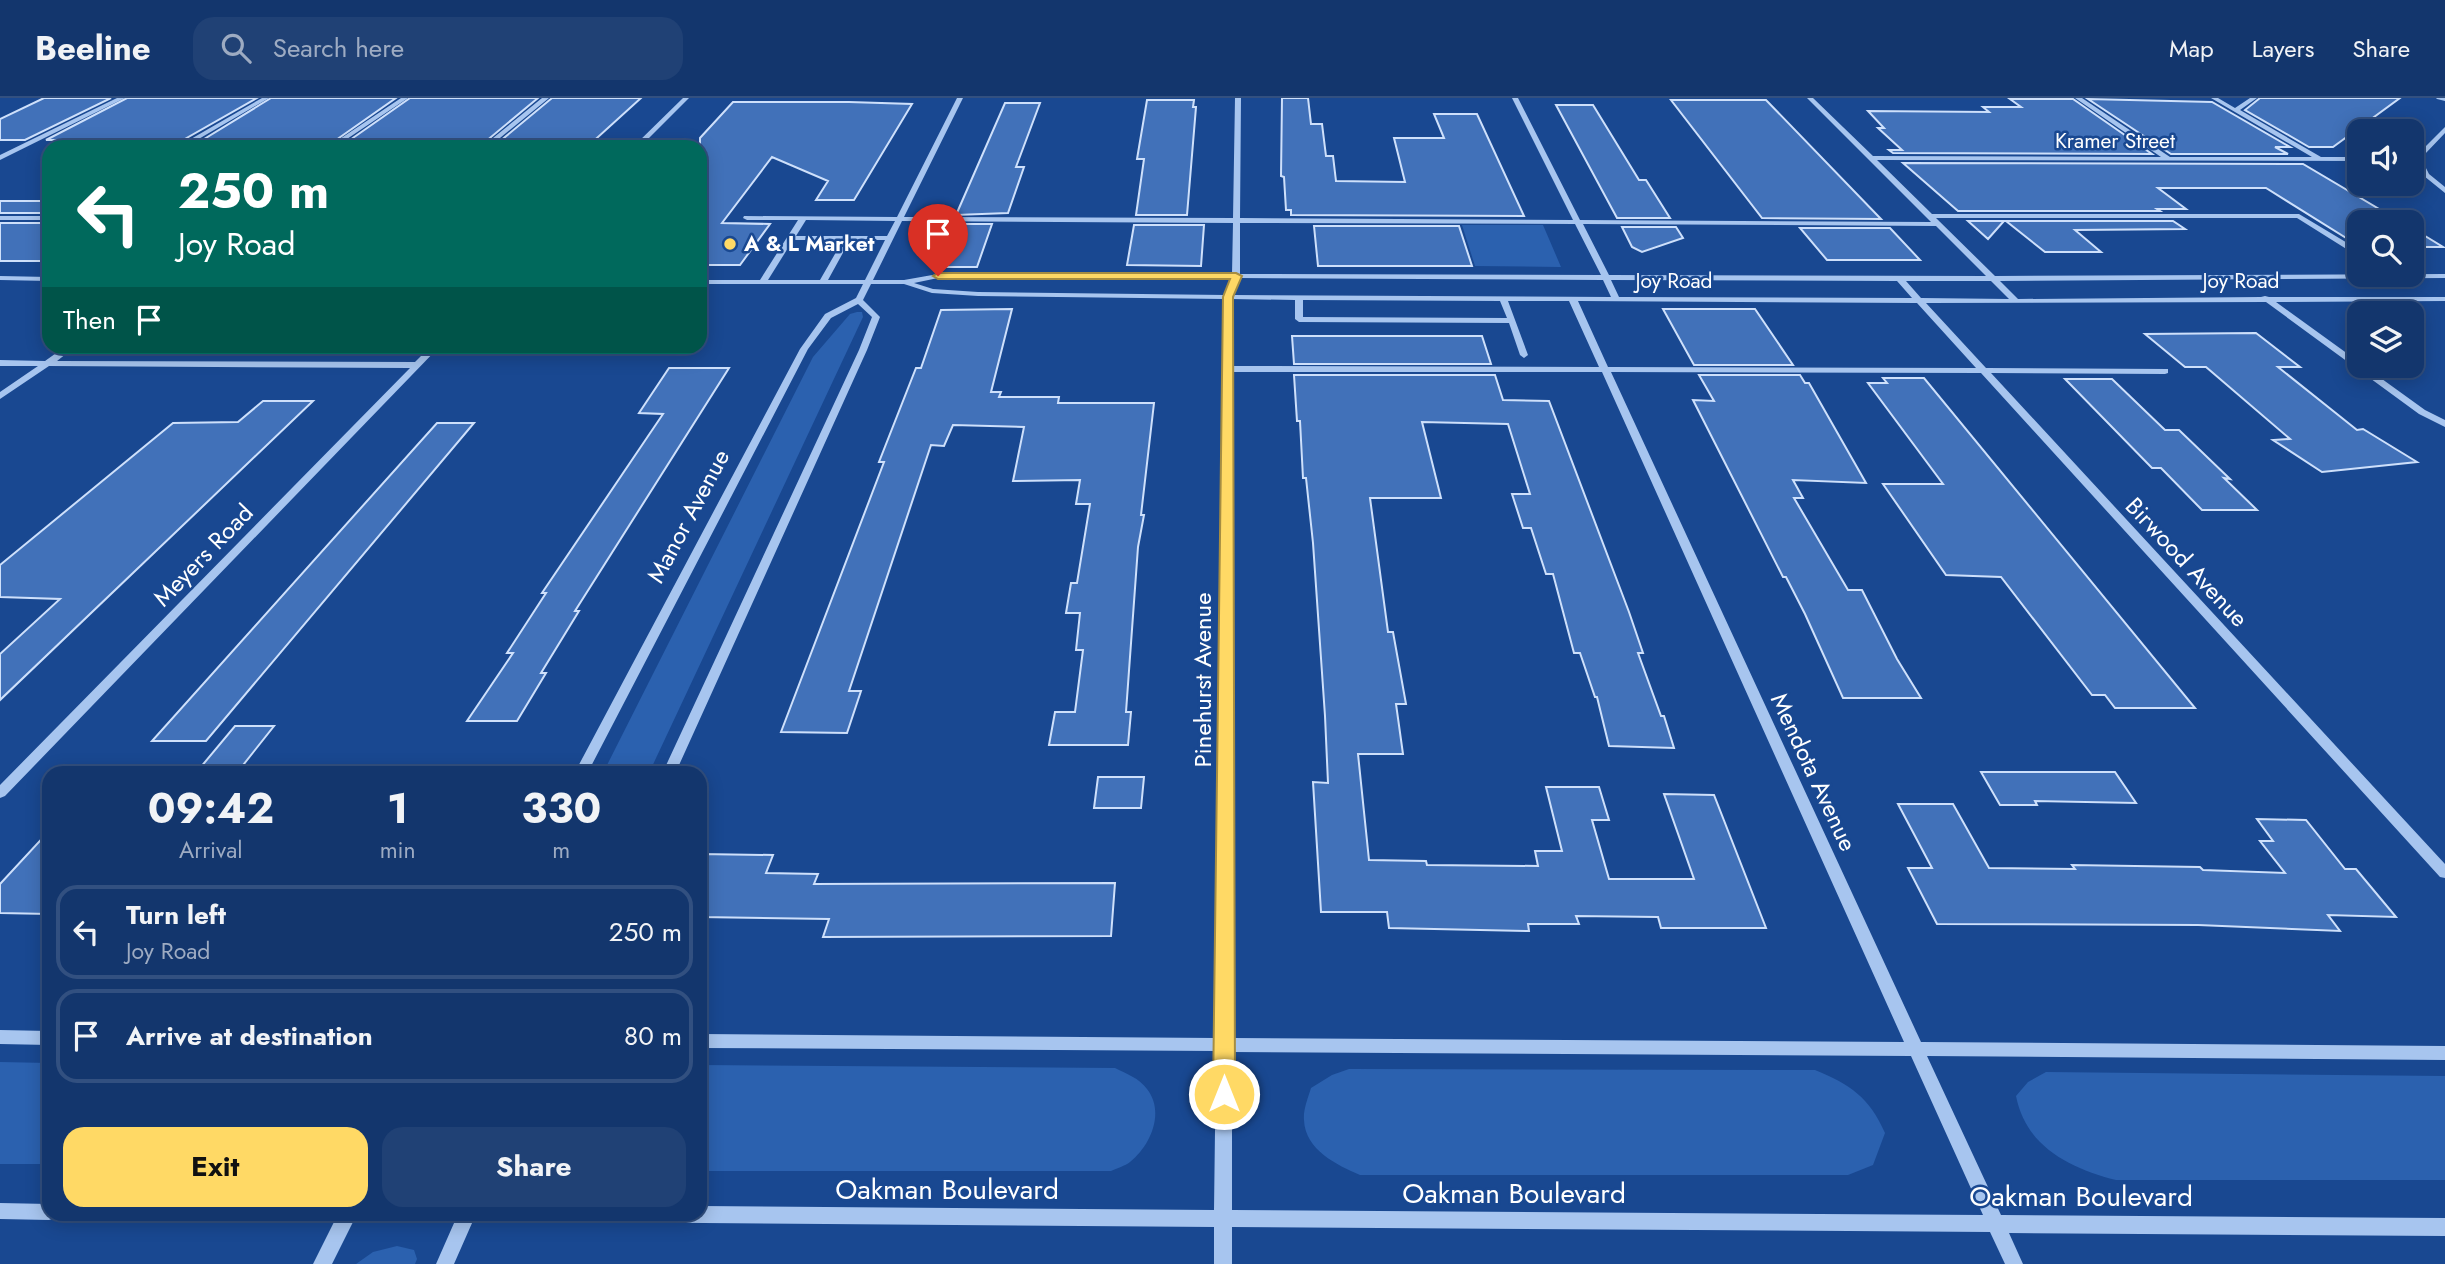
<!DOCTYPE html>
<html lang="en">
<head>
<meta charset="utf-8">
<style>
	:root { --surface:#13366d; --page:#204175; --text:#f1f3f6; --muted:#9dabc2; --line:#325080; --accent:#ffd965 }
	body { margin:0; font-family:Jost,sans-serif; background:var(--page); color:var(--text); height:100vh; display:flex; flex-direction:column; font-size:26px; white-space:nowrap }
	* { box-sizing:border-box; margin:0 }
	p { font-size:23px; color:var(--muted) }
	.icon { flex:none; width:38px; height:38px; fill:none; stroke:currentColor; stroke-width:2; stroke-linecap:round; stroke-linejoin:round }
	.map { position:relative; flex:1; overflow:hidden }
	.sheet { position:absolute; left:42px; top:668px; width:665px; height:455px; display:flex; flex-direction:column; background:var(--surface); border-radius:21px; box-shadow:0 4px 18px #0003,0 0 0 2px var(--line) }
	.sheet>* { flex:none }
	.guide { position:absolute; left:42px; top:42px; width:665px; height:214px; border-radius:21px; box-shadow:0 4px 18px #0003,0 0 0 2px var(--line); background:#00695c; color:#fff; overflow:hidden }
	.fabs { position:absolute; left:2347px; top:21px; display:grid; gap:14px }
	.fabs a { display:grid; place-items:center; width:77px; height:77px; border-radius:14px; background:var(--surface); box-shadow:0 4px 18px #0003,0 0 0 2px var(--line); font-size:35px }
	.pin { position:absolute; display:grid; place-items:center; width:60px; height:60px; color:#fff; margin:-72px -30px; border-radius:50% 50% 50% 0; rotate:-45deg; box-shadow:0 0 7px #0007 }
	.pin .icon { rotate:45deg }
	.me { position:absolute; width:77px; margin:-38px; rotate:0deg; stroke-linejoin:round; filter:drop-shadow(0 0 5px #0008) }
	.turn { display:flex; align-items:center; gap:24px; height:147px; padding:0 21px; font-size:32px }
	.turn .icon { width:91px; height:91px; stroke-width:2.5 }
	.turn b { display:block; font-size:49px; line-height:60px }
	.then { display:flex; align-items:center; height:66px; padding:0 21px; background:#0003; gap:14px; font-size:26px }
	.eta { display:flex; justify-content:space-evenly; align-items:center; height:119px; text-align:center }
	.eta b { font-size:42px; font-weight:700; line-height:49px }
	.primary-button { display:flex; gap:14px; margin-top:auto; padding:14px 21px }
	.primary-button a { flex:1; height:80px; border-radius:21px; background:var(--accent); color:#111; font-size:28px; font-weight:700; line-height:80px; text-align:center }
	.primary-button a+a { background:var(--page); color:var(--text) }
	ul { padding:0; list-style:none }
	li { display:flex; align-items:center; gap:21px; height:94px; margin:0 14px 10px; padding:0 7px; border:4px solid var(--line); border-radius:21px }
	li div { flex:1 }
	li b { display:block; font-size:26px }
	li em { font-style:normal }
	header { display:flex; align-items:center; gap:42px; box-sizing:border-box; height:98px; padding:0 35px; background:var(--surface); border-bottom:2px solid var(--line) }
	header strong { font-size:33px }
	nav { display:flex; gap:38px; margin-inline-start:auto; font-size:24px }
	.search { width:490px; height:63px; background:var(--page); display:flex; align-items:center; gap:18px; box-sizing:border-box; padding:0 24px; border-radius:21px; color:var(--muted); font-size:26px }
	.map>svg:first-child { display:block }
	.green { fill:#2b61af }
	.building { fill:#4171b9; stroke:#cee0fb; stroke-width:2 }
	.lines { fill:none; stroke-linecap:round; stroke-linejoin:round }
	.minor { fill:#a7c5ef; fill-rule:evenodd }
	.route { fill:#ffd965; stroke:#a68d42; stroke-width:2 }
	.poi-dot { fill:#ffd965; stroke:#194891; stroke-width:2.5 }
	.labels { text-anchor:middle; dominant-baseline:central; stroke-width:5; stroke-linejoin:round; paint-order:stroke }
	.far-street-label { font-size:21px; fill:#fff; stroke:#194891 }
	.far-poi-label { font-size:21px; font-weight:bold; fill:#fff; stroke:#194891; text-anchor:start }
	.street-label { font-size:24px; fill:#fff; stroke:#194891 }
	.near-street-label { font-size:28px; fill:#fff; stroke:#194891 }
</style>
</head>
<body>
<header>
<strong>Beeline</strong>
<div class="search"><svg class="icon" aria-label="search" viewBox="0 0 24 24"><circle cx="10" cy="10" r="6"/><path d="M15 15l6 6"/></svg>Search here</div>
<nav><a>Map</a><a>Layers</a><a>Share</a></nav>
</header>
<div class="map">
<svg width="2445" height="1166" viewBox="0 0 2445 1166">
	<rect width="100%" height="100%" fill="#194891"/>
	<path class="green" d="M1462,127H1543L1561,169L1475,168Z
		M857,214H862L863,219L649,675H603L813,259L850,216Z
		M0,964L49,965V1066H0Z
		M700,967L1115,970C1127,976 1139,980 1147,991C1165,1014 1151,1047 1130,1064C1125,1068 1117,1070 1111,1073H700Z
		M1349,971L1815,972C1851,987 1869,999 1885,1035L1873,1067L1848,1077H1360C1337,1067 1305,1052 1304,1022C1303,1012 1308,1000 1311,990L1332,977Z
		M2046,974L2445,978V1082H2116C2070,1070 2026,1049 2016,998L2028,984Z
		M397,1148L414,1152L417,1161L415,1166H356L373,1154Z"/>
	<path class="building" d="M44,0H111L25,42H0V21Z
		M127,0H257L183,42H46Z
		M271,0H396L326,49H259L268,43H201Z
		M410,0H538L479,49H340Z
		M552,0H641L587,49H493Z
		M1282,0H1308L1311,26H1322L1326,58H1333L1336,83L1405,84L1394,40H1444L1434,16H1477L1524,118L1291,117V112H1286L1284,79L1281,78Z
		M2260,0H2400L2333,49H2309L2245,12Z
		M2010,1H2073L2152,56L1893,55L1889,52H1902L1878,30H1884L1868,13L1989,14L1983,9H2021Z
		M2088,1L2212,4L2290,49H2275L2288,56H2171Z
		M1147,2H1194L1193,9H1196L1187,117H1136L1144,61H1137Z
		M1671,2H1766L1881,121L1762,120Z
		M733,4H849L912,6L854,102H816L828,83L772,59L722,125L770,126L740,167H700V40Z
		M1005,5H1040L1016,69H1024L1008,115L956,117Z
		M1556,7H1593L1639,82H1646L1670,120H1617Z
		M1903,65L2303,66L2401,124H2359V148L2266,90H2158L2186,111H2157L2160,113H1958Z
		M0,103H49V115H0Z
		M1968,123H2004L1988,141Z
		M2006,123H2173L2185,131L2075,132L2101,154H2045Z
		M0,125H49V163H0Z
		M952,126H992L977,169H933Z
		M1134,127H1204L1201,168L1127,167Z
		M1314,128H1459L1472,168H1318Z
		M1622,129H1676L1683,140L1642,154L1632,149Z
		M1800,130H1890L1920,162H1827Z
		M2412,130L2443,149H2412Z
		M1012,211L991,294H1001L999,299H1059L1058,305H1154L1141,417H1144L1138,449L1126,614H1131L1128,647H1049L1055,614H1075L1083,552H1076L1080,515H1066L1071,485H1077L1090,406H1076L1080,382L1013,383L1024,329L953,327L944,348L931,347L849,593H861L847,635L781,634L884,364H879L916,270H921L941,212Z
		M1663,211H1755L1793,267H1694Z
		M2256,235L2300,269H2278L2357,332L2363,331L2417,364L2322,374L2273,342L2290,341L2206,269H2185L2145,236Z
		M1292,238H1482L1491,266H1294Z
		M669,270H729L575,513H579L541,575H546L517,623H467L513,555H507L546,495H542L663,316L639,315Z
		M1294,277H1495L1503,302L1549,303L1629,514L1643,555H1638L1661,618H1664L1674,650L1609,648L1597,599H1595L1580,555H1574L1553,476H1546L1531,430H1523L1512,396H1530L1508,326L1422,324L1441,400H1370L1388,534H1393L1406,606H1396L1403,656H1358L1369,762L1426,763L1427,767L1538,768L1535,753H1562L1546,689H1599L1609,722H1592L1609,781H1694L1664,696L1714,697L1766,830H1661L1658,819L1576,818L1579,826H1528L1529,833L1389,830L1387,814H1321L1313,684L1328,685L1325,618L1313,445L1306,380H1303L1300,323H1297Z
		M1699,277H1800L1805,285H1809L1866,385L1793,382L1803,400H1794L1848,492H1862L1897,561L1921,600H1843L1805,516L1786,479H1783L1693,302L1714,303Z
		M1883,280H1924L2195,610H2115L2105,597H2092L2001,479L1946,477L1883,386H1943L1868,285H1887Z
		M2065,281H2112L2165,332H2179L2230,381L2224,380L2257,412H2202L2161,370H2152Z
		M263,303H313L0,602V556L60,501L0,499V467L173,325L238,324Z
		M437,325H474L206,643H152Z
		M235,628H274L236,676H195Z
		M1981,674H2115L2136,705L2035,703L2037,707H2000Z
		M1098,679H1144L1141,710H1094Z
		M1898,706H1953L1989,770L2075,771L2072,767L2200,769L2203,772L2285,775L2260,743H2273L2257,721L2306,722L2345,771H2356L2396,819L2328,817L2340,833L2198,827L1937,826L1908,770H1932Z
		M49,733V816L0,815V786Z
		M700,756L773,757L766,775L818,776L814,786L1115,785L1111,838L823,839L829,821L700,819Z"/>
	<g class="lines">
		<path class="minor" d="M117,0H125L0,62V57Z
			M262,0H269L185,49H177Z
			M401,0H408L335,49H328Z
			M542,0H549L489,49H482Z
			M683,0H689L640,49H633Z
			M957,0H963L904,119L1233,120L1235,0H1241L1240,120L1573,122L1512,0H1518L1580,122L1931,124L1807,0H1813L1873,58L2161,59L2075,0H2082L2170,59H2312L2211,0H2218L2235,10L2250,0H2257L2240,12L2321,59H2359V63L1877,62L1932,116H2299L2359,152V157H2356L2297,120H1936L1995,178L2445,176V180L2000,183L2018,201L2261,199L2265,198L2269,199H2445V203L2276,204L2359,264V268H2364L2425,312L2445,322V329L2419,316L2266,204L1926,205L1986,270L2168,271V275L2165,276L1991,275L2445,766V780L2440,779L1981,275L1611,274L1921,944L2445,948V962L1927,958L2001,1117L2445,1120V1138L2009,1135L2023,1166H2005L1990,1134L1232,1129V1166H1214V1129L582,1124L576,1122L573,1116H700V1108L1214,1112L1216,953L700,950V936L1216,940L1224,201L978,198L932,195L904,186H871L863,202L880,219L867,252L675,676H662L859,252L872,219L858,206L831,220L808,251L587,676H574L800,251L825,216L856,200L863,186H700V182H760L798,122H747L743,120L744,118L897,119ZM806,122L895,123L887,138H796ZM902,123L1233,125L1232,176L982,175L938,176L904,182H873ZM1240,125L1575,126L1601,177L1240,176ZM1583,126L1936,128L1986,178L1609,177ZM793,142H843L820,182H768ZM850,142H885L865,182H828ZM982,179L1231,180L1225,197L978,194L933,191L914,185L938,180ZM1239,180L1603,182L1611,199L1233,197ZM1611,182L1897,183L1912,200L1619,199ZM1906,183H1991L2009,201L1921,200ZM1232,201L1295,202V221L1299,224L1509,225L1520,257L1524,260L1528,257L1508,203H1569L1599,269L1232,268ZM1303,202L1500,203L1507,220L1303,219ZM1578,203L1917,205L1976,270L1608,269ZM1232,274H1602L1904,944L1232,940ZM1232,954L1911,958L1983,1117L1232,1112Z
			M2436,0H2445V3L2437,1Z
			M2445,29V35L2425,56L2422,62L2429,76L2445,89V95L2424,78L2416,62L2420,54Z
			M0,118H49V122H0Z
			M0,178L49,179V183L0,182Z
			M66,248H76L57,263L415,264L431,248H440L5,698L0,700V687L410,270L49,268L0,301V294L38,268H0V262L45,263Z
			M283,248H293L289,252H361L365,248H375L363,258L278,257L277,255Z
			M0,932L49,933V947L0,946Z
			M0,1105L49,1106V1116H57L55,1120L49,1122L0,1121Z
			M338,1116H357L332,1166H313Z
			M458,1116H476L454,1166H436Z"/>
	</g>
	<path class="route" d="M1236,175L1242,178L1233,199L1235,996L1232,1002L1224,1005L1216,1002L1213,996L1223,199L1230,181H938L933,178L938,175Z"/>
	<circle class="poi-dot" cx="730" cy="146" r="7"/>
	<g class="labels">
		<g class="far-street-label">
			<text x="2115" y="43">Kramer Street</text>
			<text x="1674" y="183">Joy Road</text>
			<text x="2241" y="183">Joy Road</text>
		</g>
		<g class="far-poi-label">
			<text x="744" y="146">A &amp; L Market</text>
		</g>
		<g class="street-label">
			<text transform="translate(688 418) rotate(-62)">Manor Avenue</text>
			<text transform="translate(203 457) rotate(-46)">Meyers Road</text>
			<text transform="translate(2187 464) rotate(47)">Birwood Avenue</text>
			<text transform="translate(1202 582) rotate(-90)">Pinehurst Avenue</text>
			<text transform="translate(1814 674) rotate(65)">Mendota Avenue</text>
		</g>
		<g class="near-street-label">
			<text x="947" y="1091">Oakman Boulevard</text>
			<text x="1514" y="1095">Oakman Boulevard</text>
			<text x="2081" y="1098">Oakman Boulevard</text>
		</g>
	</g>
</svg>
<div class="fabs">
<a><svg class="icon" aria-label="sound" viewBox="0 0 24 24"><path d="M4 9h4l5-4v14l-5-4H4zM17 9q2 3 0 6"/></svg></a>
<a><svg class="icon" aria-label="search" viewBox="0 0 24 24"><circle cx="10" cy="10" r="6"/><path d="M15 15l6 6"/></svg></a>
<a><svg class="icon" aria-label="layers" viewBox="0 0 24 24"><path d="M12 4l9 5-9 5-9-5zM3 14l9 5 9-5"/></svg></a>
</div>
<div class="pin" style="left:938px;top:178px;background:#d93025"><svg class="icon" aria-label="arrive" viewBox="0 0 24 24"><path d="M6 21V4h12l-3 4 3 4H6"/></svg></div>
<svg class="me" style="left:1224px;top:996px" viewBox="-20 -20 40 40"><circle r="17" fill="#ffd965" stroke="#fff" stroke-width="3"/><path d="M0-11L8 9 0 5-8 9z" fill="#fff"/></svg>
<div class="guide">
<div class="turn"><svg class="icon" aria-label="left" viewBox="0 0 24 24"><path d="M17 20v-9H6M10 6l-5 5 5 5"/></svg><div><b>250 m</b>Joy Road</div></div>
<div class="then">Then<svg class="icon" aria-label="arrive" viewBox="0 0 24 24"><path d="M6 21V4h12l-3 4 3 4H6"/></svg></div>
</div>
<section class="sheet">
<div class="eta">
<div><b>09:42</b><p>Arrival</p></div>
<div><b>1</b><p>min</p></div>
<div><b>330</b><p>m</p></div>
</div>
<ul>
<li><svg class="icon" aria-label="left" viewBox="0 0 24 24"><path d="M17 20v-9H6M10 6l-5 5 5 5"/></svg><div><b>Turn left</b><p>Joy Road</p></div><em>250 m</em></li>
<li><svg class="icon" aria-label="arrive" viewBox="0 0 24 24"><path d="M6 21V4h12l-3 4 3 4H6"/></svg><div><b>Arrive at destination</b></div><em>80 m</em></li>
</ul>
<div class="primary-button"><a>Exit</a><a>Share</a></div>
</section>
</div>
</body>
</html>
